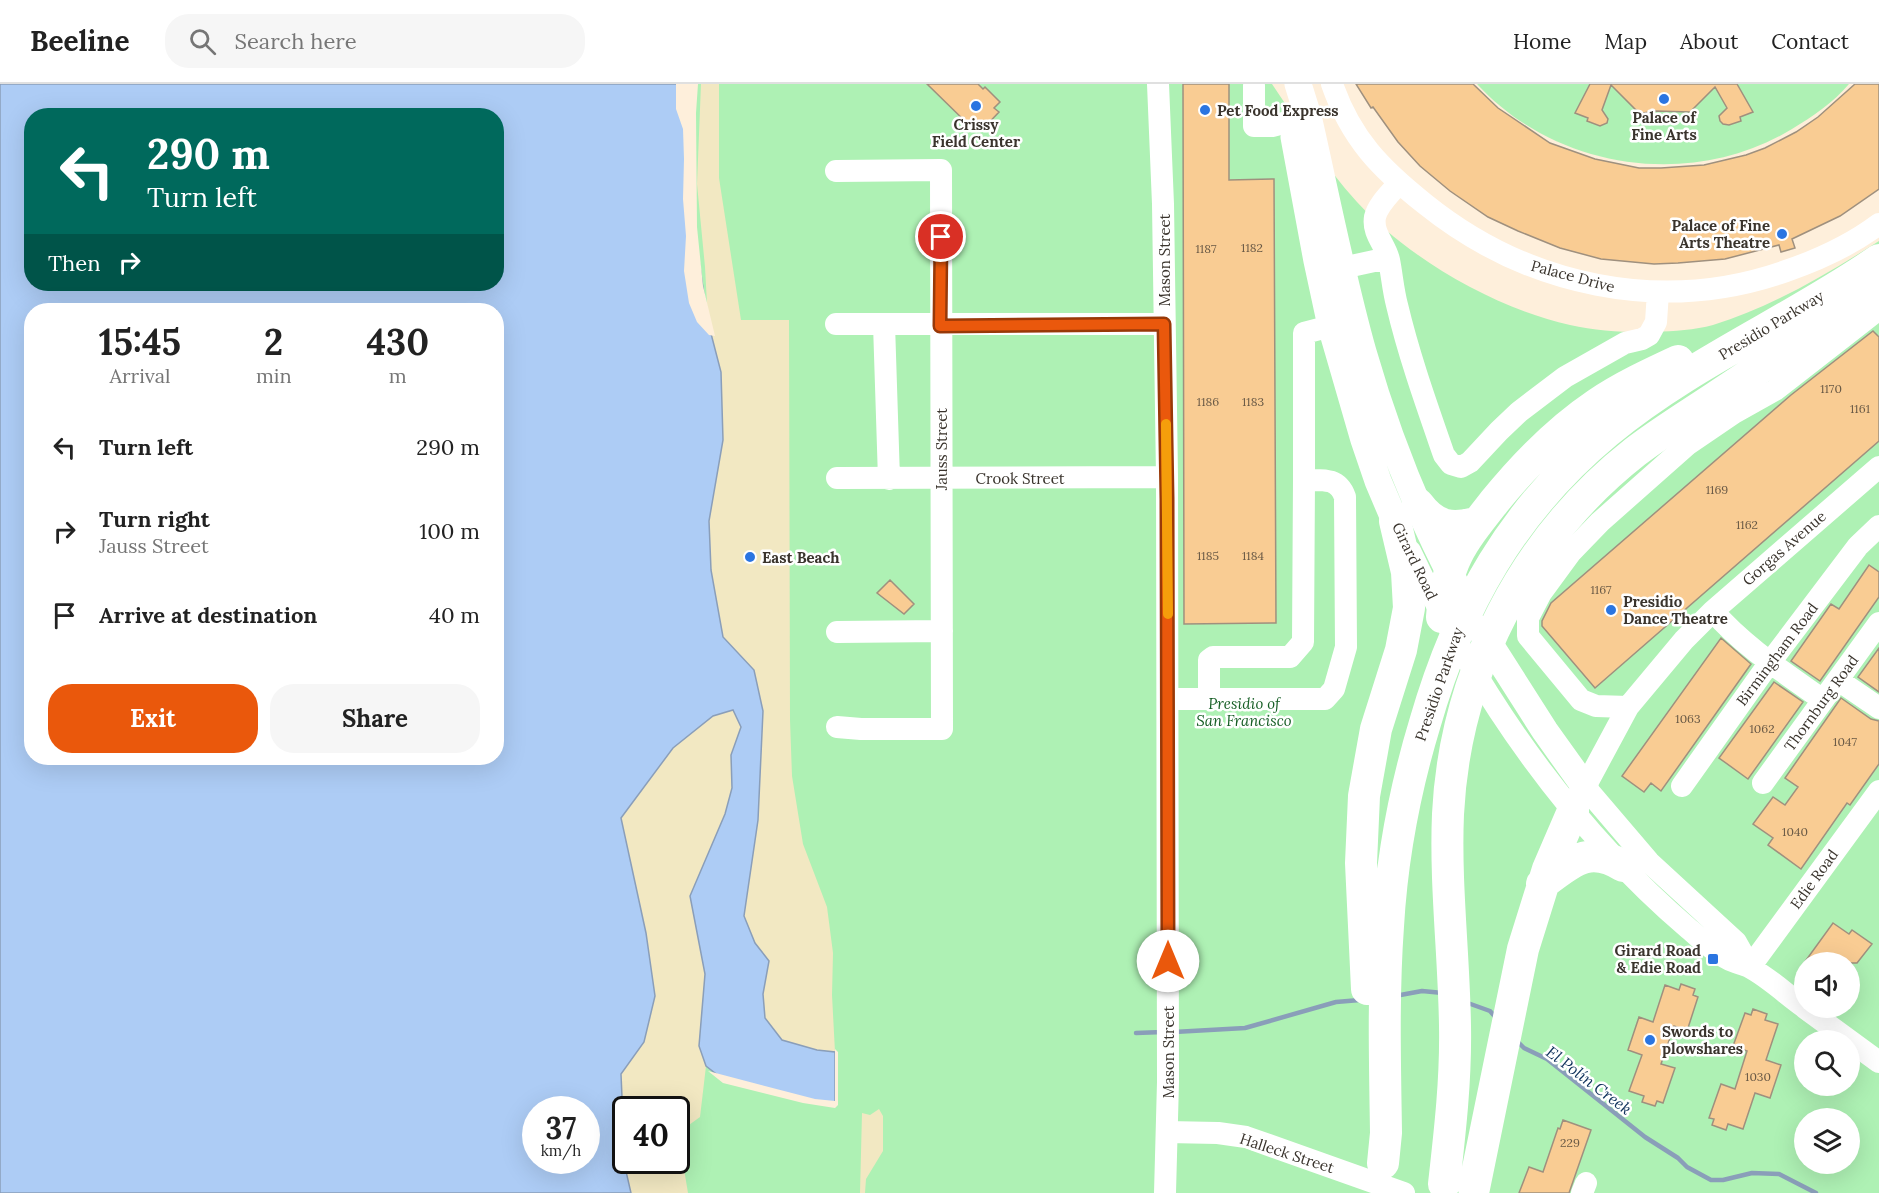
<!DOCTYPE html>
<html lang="en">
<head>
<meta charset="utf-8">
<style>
	:root { --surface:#fff; --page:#f6f6f6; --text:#222; --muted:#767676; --line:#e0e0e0; --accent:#ea580c }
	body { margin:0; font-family:Lora,serif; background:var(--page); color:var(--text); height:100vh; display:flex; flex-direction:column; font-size:22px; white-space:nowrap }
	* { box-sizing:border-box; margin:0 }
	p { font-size:20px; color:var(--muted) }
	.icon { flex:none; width:33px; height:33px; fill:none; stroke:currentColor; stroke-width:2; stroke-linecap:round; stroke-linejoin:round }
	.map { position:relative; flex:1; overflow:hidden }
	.details { position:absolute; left:24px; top:219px; width:480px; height:462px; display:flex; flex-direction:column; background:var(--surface); border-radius:24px; box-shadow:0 6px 24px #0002 }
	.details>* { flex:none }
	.banner { position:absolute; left:24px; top:24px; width:480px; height:183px; border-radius:24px; box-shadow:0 6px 24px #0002; background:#00695c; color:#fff; overflow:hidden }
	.buttons { position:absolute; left:1794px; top:868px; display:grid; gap:12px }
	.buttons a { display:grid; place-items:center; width:66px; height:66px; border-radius:50%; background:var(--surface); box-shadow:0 6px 24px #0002; font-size:30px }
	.speed { position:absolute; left:522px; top:1012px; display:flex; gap:12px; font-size:30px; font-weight:700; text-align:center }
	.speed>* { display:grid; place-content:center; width:78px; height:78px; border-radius:50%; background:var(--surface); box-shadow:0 6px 24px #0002; line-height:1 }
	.speed small { font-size:15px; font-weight:400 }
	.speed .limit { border:3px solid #111; border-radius:9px; background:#fff; color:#111 }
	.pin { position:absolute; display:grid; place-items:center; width:51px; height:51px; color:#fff; margin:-26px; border:3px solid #fff; border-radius:50%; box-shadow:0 2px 6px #0007 }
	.me { position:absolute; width:66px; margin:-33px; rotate:0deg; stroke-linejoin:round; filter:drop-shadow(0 0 4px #0008) }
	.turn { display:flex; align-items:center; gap:21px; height:126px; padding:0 24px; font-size:27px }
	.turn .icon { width:78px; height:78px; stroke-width:2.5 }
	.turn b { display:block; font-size:42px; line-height:51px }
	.then { display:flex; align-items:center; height:57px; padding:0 24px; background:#0003; gap:12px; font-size:22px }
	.eta { display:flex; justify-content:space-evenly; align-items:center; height:102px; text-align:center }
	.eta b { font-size:36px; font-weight:800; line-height:42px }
	.action { display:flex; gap:12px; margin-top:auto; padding:12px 24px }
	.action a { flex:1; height:69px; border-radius:24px; background:var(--accent); color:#fff; font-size:24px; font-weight:800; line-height:69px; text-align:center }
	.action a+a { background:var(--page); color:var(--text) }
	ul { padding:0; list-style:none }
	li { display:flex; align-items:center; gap:18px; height:84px; padding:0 24px }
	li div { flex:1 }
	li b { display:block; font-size:22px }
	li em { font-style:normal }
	header { display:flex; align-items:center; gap:36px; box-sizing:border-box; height:84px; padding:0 30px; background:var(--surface); border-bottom:2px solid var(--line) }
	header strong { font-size:28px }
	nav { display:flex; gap:33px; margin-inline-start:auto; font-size:21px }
	.search { width:420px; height:54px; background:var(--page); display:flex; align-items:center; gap:15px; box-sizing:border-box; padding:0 21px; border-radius:24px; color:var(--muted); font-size:22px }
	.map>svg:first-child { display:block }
	.green { fill:#aef1b4; fill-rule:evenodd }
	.sand { fill:#f2e8c2; fill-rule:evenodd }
	.water { fill:#adccf5; stroke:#8a9eb9; stroke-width:1.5; fill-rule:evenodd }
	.pier { fill:#feefdb }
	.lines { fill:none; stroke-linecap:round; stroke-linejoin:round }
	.stream { stroke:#8a9eb9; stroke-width:4.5 }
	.building { fill:#f9cc93; stroke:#9f907e; stroke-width:1.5 }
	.minor { stroke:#fff; stroke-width:22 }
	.major { stroke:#fff; stroke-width:27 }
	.highway { stroke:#fff; stroke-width:32 }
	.route-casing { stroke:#983908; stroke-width:15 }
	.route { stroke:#ea580c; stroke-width:10 }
	.slow { stroke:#f59e0b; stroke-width:10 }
	.poi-dot { fill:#2b75e1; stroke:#fff; stroke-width:2 }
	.labels { text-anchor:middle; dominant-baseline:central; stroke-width:5; stroke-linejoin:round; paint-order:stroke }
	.number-label { font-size:12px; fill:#6a5a46 }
	.poi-label { font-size:15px; font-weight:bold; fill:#3a342d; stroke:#fff; text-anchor:start }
	.street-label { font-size:15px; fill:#3a342d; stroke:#fff }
	.park-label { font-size:15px; font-style:italic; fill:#165e25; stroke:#fff }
	.water-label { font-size:16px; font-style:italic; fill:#0f315b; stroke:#fff }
</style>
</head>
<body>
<header>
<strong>Beeline</strong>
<div class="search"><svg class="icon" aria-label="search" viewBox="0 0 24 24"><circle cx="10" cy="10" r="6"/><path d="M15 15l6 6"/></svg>Search here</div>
<nav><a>Home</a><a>Map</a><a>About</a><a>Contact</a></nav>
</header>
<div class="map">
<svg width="1879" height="1109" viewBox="0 0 1879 1109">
	<rect width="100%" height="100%" fill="#feefdb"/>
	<path class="green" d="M695,0H1272C1299,40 1324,82 1357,118C1408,174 1494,224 1570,241C1597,247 1627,249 1655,248C1674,247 1695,246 1713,241C1772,223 1827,190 1879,157V1109H631L625,1083L621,990L708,238L694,143ZM1804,879H1850V924H1804ZM1804,957H1850V1002H1804ZM626,1026H676V1077H626ZM1804,1035H1850V1080H1804Z
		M1477,0H1849C1834,18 1812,33 1792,45C1692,106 1556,86 1477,0Z"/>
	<path class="sand" d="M701,0H719V94L741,236H789L790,636L792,692L803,760L827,823L833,869L832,911L835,968L817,966L782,956L765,934L763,910L769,877L755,859L744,832L758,736L762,627L741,643L731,671L732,704L725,730L690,812L705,890L699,962L706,982L700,1033L682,1046L680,1061L688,1109H611L541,764L684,75L708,238L705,183L697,100ZM626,1026H676V1077H626Z
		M879,1025L883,1032V1067L866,1095L865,1109H860L862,1029L870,1031Z"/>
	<path class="water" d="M0,0H695L694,143L708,238L721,288L723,356L709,437L711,486L723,553L754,586L763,627L758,736L744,832L755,859L769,877L763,910L765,934L782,956L817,966L835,968V1021L724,996L706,982L699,962L705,890L690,812L725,730L732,704L731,671L741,643L733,626L713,632L673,664L621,734L646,849L655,912L644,958L621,990L625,1083L631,1109H0ZM32,32H496V200H32ZM32,226H496V674H32ZM536,1026H586V1077H536Z"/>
	<path class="pier" d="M676,0H698L696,29L697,143L703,202L715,252L709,251L697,238L689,219L684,187L686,152L683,115L684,75L683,45L676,25Z
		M835,965L838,968V1021L835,1024L803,1019L723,999L708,987L815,1015L835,1017Z"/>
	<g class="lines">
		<path class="stream" d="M1395,912L1422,907L1443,909
			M1465,918L1490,927L1497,935
			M1174,948L1245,944L1336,918L1360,916
			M1136,949L1163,948
			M1516,956L1524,964L1547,975L1645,1053L1678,1074L1687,1083L1711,1096H1723L1752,1089L1779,1090L1816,1109"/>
	</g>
	<path class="building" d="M927,0H978L983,5L985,3L1000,18L994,24L999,28L981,47L976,42L973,45Z
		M1183,0H1229V96L1274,95L1276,539L1184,540Z
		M1356,0H1473L1498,24L1550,59L1595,75L1639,84H1661L1704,81L1746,71L1765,64L1796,48L1818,33L1855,0H1879V105L1840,132L1792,155L1795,164L1781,168L1779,161L1725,175L1678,179L1654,180L1601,175L1560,164L1518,147L1488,133L1450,107L1420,82L1398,58L1373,23L1371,24Z
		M1590,0H1737L1753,28L1740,33L1741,37L1729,41L1723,40L1720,37L1719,32L1727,24L1715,3L1690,28L1656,27L1643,29L1636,26L1611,1L1602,26L1608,35L1607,39L1600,42L1587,37L1588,34L1575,29Z
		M1873,247L1879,253V357L1595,604L1542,542V537L1551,519L1791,311Z
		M1869,481L1879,488V513L1820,597L1791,577L1831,520L1839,525Z
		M890,496L914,520L904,530L877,509Z
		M1721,554L1751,580L1661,707L1651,699L1644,708L1622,692Z
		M1879,564V608L1858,593Z
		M1774,598L1803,618L1748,695L1719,674Z
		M1841,614L1871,635L1879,637V680L1850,721L1847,719L1801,785L1768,761L1773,754L1753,740L1773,713L1785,721L1798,703L1785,694Z
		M1833,839L1849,850L1852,846L1872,860L1857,879H1804Z
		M1681,900L1695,905L1693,911L1698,913L1687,947L1674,942L1661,980L1675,984L1663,1019L1657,1017L1655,1022L1642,1018L1644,1012L1629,1007L1642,971L1628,966L1639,933L1653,938L1665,901L1679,906Z
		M1753,925L1767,930L1765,936L1778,940L1766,976L1781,981L1770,1014L1755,1009L1743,1045L1728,1040L1726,1046L1712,1041L1714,1035L1709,1034L1721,1000L1735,1005L1747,967L1733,962L1745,929L1751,931Z
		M1563,1036L1591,1046L1569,1109H1519L1529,1083L1543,1088L1558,1044L1560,1045Z"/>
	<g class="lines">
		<path class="minor" d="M1158,0L1163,120L1167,393L1168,998L1165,1109
			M1332,0C1351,55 1381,85 1425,120C1527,202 1661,231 1786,187C1818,176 1851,161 1879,140
			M1254,2V42H1272L1291,37
			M836,87L941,86L942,645H861L837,643
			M1399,99C1391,109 1378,120 1375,133C1372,150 1386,161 1389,176C1392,191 1393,206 1397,221C1409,272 1427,322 1444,371L1451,380L1461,383L1470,378L1499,347L1519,328L1565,293L1625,259L1642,255L1649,251L1656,238L1658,208
			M1342,184L1388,174
			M836,240H1164
			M884,240L889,395
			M837,394L1167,393
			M1304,396V249L1331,242
			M1410,467C1477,609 1569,742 1689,845C1701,855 1714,868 1728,875C1735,879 1743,880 1749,883C1768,893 1787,911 1804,923
			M1713,527C1743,562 1785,589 1823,616
			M837,548L942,547
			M1838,596L1879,624
			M1168,615H1325L1334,605L1346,563L1345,413C1338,393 1322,396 1304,396L1303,558L1290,573H1213L1209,576V615
			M1628,623L1596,622L1581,616L1528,552V534L1541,509L1571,468L1600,438L1687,361L1734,329L1775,306L1879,225
			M1763,699L1879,539
			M1682,702L1765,585L1858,462L1879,442
			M1750,883L1736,858L1649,778L1585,703L1628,623L1684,556L1713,527L1879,383
			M1750,883L1879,707
			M1805,924L1879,978
			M1167,1048L1218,1049L1246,1053L1404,1109
			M1582,1109L1586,1099"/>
		<path class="major" d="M1298,0L1308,32C1326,111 1341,190 1363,268C1386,348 1417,427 1456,501
			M1294,53L1317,177L1331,242L1364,356L1378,397L1395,437
			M1480,545L1545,647L1585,703L1573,727"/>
		<path class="highway" d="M1418,420C1435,443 1452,446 1478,438
			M1442,533C1446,478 1461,460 1494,418C1524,381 1557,347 1597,320C1622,303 1650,290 1678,277
			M1542,800C1571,779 1588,760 1623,782
			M1367,905L1361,779L1364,712L1376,645L1401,566L1409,524L1407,488L1395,437
			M1383,1079L1386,1049C1385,980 1383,911 1388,842C1392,773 1405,705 1425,639C1459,521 1512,427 1607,348C1690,279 1791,237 1879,176
			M1444,1100C1450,1047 1456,995 1455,942C1454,871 1445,800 1448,730C1455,589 1524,455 1635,368C1661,348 1689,331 1716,313C1770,277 1826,242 1879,204
			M1474,1104L1523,865L1548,785L1573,727"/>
	</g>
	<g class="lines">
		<defs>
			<path id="route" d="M941,153L940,242L1164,240L1167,415L1168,877"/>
		</defs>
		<use href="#route" class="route-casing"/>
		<use href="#route" class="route"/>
		<path class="slow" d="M1166,340L1168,530"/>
	</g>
	<g class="poi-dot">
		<circle cx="1664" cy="15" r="6"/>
		<circle cx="976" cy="22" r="6"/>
		<circle cx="1205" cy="26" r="6"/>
		<circle cx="1782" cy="150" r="6"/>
		<circle cx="750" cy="473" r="6"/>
		<circle cx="1611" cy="526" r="6"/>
		<rect x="1707" y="869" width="12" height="12" rx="3"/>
		<circle cx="1650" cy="956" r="6"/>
	</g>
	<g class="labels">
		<g class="number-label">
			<text x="1252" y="163">1182</text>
			<text x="1206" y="164">1187</text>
			<text x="1831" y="304">1170</text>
			<text x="1208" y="317">1186</text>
			<text x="1253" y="317">1183</text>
			<text x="1860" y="324">1161</text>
			<text x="1717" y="405">1169</text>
			<text x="1747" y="440">1162</text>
			<text x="1208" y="471">1185</text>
			<text x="1253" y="471">1184</text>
			<text x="1601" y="505">1167</text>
			<text x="1688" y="634">1063</text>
			<text x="1762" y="644">1062</text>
			<text x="1845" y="657">1047</text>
			<text x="1795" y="747">1040</text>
			<text x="1758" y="992">1030</text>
			<text x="1570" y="1058">229</text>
		</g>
		<g class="poi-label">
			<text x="1217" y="26">Pet Food Express</text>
			<text x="1664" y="33" text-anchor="middle">Palace of<tspan x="1664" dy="17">Fine Arts</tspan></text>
			<text x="976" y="40" text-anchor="middle">Crissy<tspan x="976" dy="17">Field Center</tspan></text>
			<text x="1770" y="141" text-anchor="end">Palace of Fine<tspan x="1770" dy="17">Arts Theatre</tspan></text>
			<text x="762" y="473">East Beach</text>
			<text x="1623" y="517">Presidio<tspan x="1623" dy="17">Dance Theatre</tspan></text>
			<text x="1701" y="866" text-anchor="end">Girard Road<tspan x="1701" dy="17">&amp; Edie Road</tspan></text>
			<text x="1662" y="947">Swords to<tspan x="1662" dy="17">plowshares</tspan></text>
		</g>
		<g class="street-label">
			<text transform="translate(1164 176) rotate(-90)">Mason Street</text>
			<text transform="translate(1573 192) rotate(15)">Palace Drive</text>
			<text transform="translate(1771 241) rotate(-31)">Presidio Parkway</text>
			<text transform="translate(941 365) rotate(-90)">Jauss Street</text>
			<text x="1020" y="394">Crook Street</text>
			<text transform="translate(1784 464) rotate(-41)">Gorgas Avenue</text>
			<text transform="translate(1415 477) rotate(64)">Girard Road</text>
			<text transform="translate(1777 570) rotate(-53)">Birmingham Road</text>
			<text transform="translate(1439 600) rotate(-71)">Presidio Parkway</text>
			<text transform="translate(1821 619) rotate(-54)">Thornburg Road</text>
			<text transform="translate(1814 795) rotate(-54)">Edie Road</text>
			<text transform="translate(1168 968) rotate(-90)">Mason Street</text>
			<text transform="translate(1287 1069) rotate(18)">Halleck Street</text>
		</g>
		<g class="park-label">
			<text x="1244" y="619">Presidio of<tspan x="1244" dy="17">San Francisco</tspan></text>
		</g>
		<g class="water-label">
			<text transform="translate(1589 996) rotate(37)">El Polín Creek</text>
		</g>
	</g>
</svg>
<div class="buttons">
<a><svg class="icon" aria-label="sound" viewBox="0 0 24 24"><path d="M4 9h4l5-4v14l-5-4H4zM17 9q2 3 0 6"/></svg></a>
<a><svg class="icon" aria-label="search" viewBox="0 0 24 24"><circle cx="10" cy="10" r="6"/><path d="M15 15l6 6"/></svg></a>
<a><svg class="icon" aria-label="layers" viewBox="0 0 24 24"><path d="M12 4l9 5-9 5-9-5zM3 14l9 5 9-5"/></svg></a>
</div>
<div class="speed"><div>37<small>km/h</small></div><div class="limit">40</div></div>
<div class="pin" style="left:941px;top:153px;background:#d93025"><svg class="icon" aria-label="arrive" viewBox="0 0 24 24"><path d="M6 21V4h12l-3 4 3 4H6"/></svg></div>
<svg class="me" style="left:1168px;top:877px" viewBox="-20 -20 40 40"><circle r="19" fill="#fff"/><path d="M0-13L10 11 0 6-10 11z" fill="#ea580c"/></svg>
<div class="banner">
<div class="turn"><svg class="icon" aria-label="left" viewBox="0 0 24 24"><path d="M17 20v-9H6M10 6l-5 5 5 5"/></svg><div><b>290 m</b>Turn left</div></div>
<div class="then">Then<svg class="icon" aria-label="right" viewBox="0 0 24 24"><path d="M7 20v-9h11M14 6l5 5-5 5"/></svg></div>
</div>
<section class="details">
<div class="eta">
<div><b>15:45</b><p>Arrival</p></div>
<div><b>2</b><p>min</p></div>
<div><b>430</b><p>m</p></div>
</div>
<ul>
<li><svg class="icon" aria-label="left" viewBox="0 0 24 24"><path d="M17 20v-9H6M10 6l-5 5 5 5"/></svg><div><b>Turn left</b></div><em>290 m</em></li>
<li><svg class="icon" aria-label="right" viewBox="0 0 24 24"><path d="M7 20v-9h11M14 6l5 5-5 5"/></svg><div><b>Turn right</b><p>Jauss Street</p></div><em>100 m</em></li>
<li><svg class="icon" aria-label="arrive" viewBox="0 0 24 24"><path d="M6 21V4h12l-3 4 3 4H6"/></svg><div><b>Arrive at destination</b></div><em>40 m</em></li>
</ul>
<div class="action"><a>Exit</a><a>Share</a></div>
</section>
</div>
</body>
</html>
